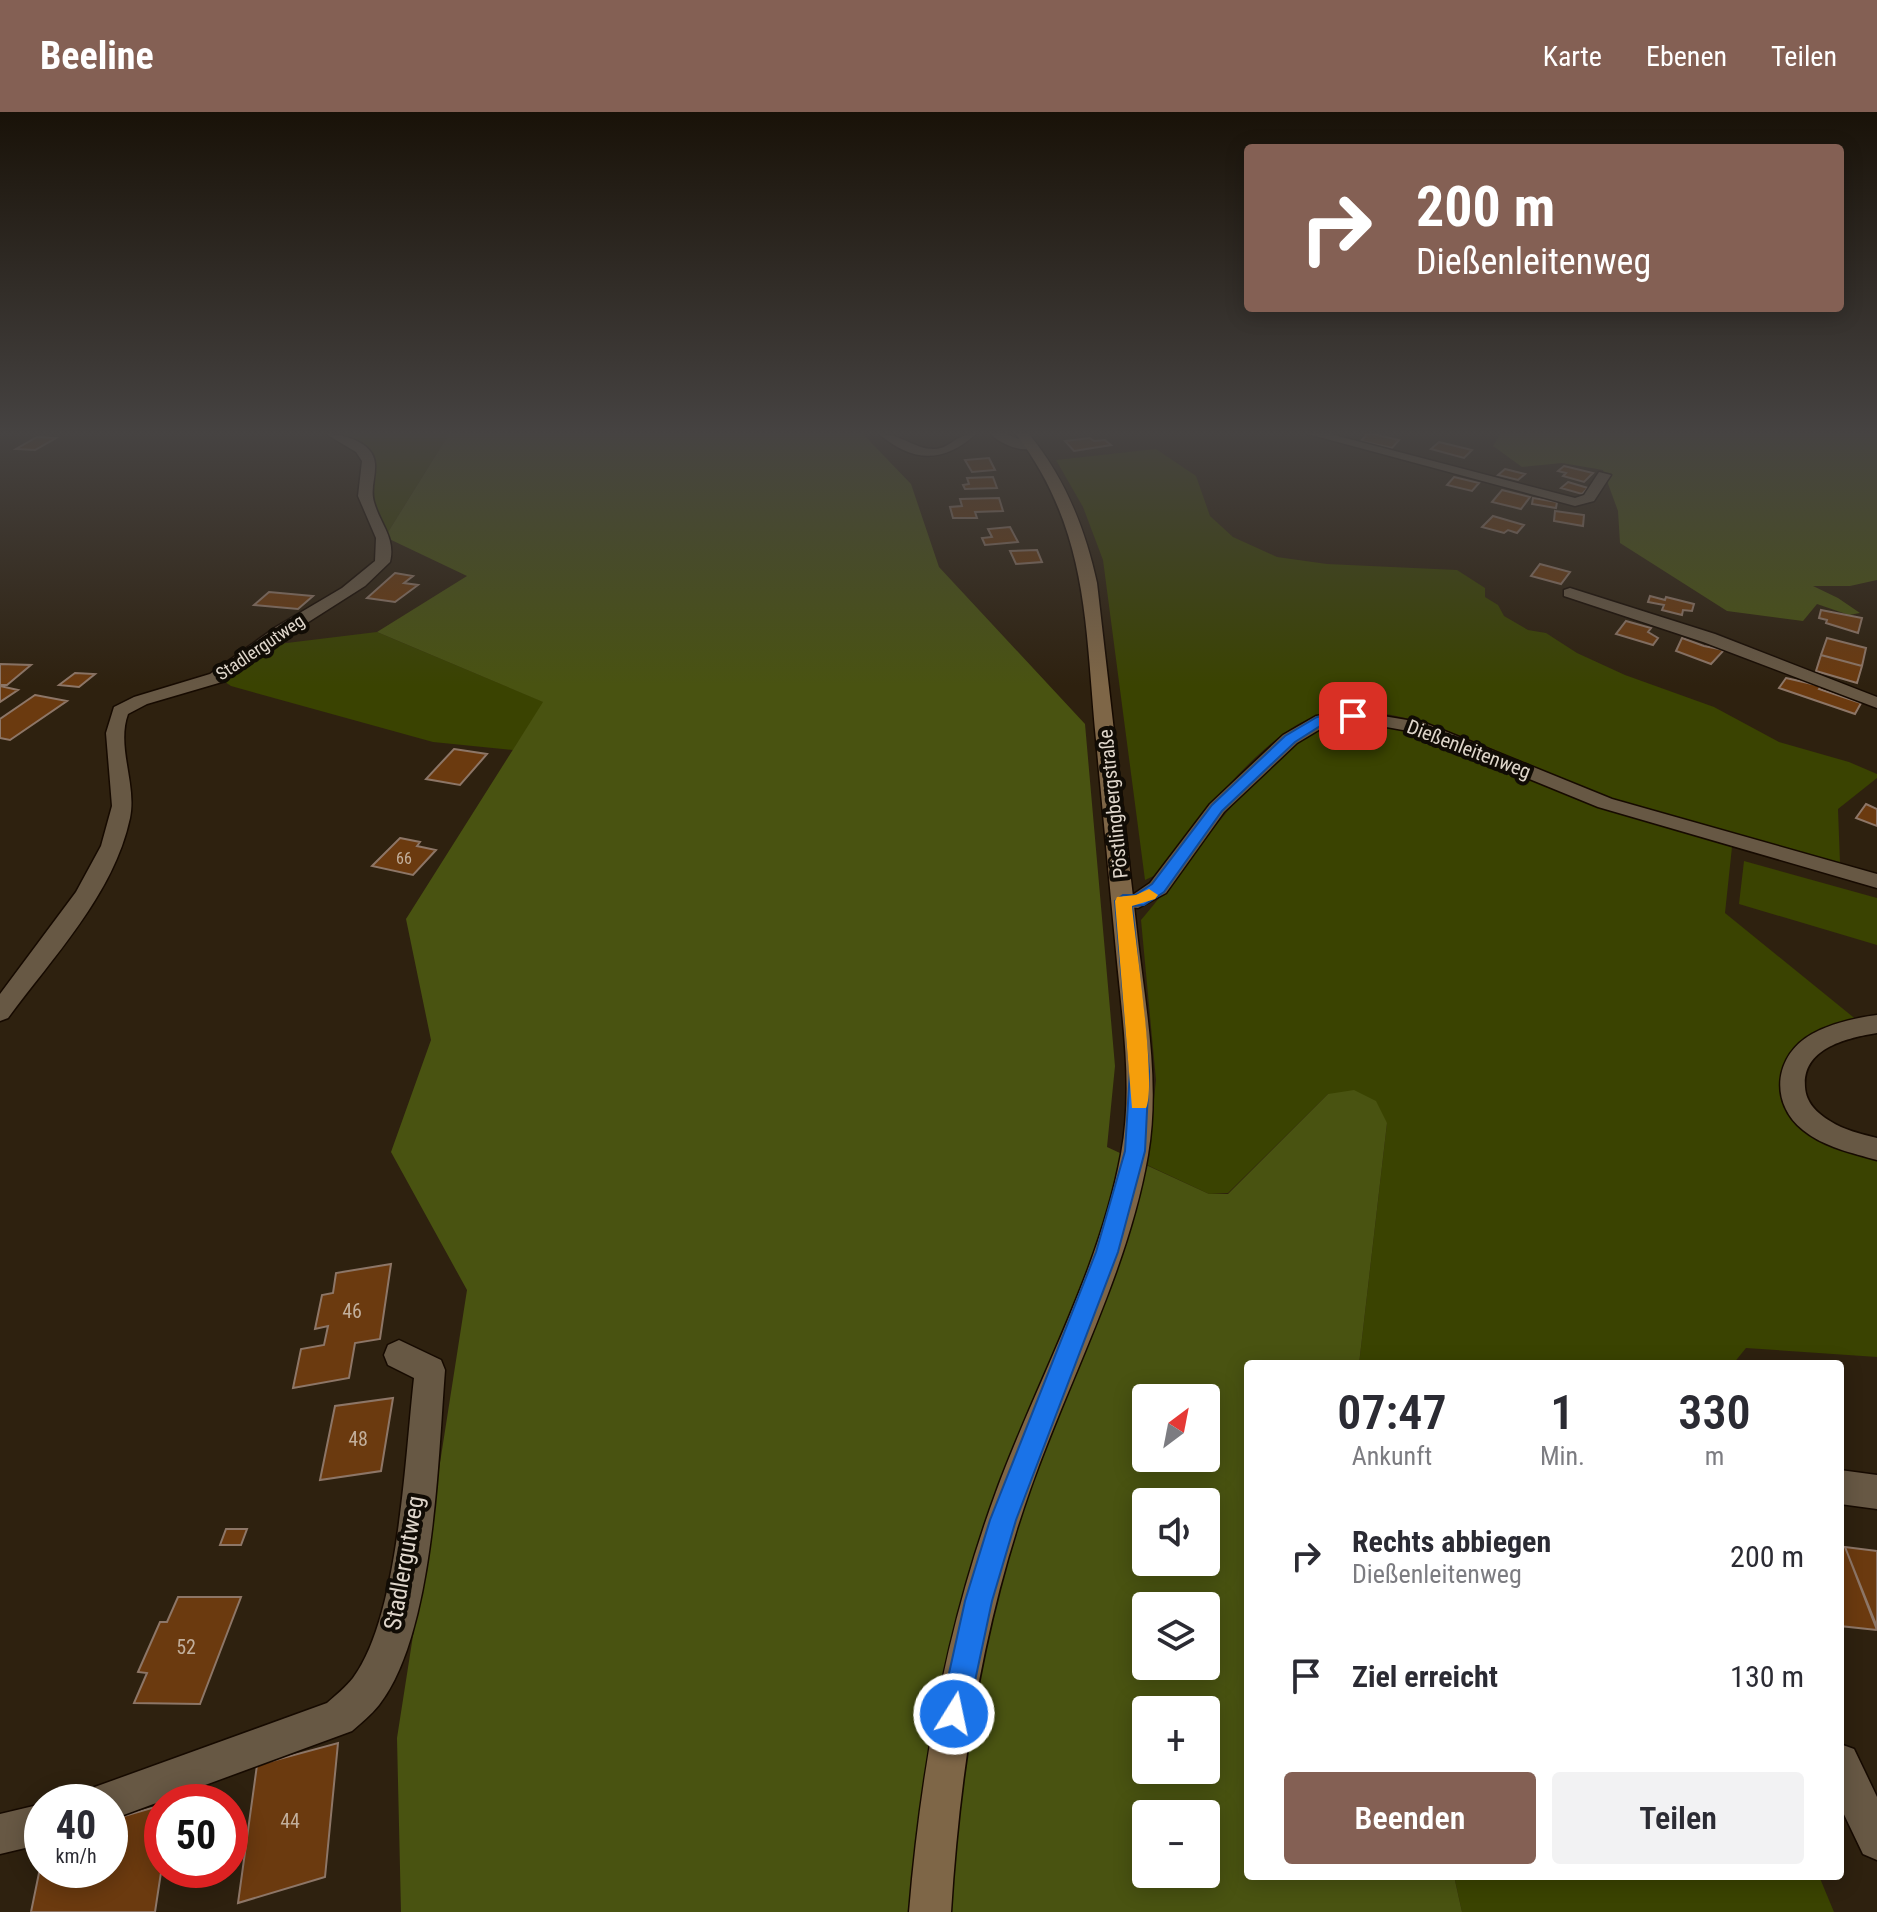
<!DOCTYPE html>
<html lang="de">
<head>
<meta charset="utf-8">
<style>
	:root { --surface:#fff; --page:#f2f2f3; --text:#2b2b33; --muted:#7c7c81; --accent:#846054 }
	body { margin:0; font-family:"Roboto Condensed",sans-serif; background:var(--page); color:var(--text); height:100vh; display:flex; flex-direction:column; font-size:30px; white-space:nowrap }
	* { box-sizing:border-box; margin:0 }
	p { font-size:26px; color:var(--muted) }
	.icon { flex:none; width:44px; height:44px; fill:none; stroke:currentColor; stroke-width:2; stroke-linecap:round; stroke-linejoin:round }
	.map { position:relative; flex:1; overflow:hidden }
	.panel { position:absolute; left:1244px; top:1248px; width:600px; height:520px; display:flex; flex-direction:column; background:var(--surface); border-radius:8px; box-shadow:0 4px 20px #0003 }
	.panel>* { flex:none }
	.guide { position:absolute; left:1244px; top:32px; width:600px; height:168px; border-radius:8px; box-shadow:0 4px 20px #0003; background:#846054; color:#fff; overflow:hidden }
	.needle { width:52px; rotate:32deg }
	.fabs { position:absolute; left:1132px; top:1272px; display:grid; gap:16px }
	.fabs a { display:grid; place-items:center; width:88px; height:88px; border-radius:8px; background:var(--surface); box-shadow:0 4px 20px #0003; font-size:40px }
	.speed { position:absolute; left:24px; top:1672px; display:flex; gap:16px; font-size:40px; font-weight:700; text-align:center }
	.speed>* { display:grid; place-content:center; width:104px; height:104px; border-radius:50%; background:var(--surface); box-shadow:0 4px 20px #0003; line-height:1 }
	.speed small { font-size:20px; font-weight:400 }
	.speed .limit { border:12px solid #d22; background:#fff; color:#111 }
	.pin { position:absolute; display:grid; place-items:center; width:68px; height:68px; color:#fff; margin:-34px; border-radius:16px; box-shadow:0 4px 12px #0006 }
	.me { position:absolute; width:88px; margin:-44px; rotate:10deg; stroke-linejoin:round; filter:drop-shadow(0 0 6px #0008) }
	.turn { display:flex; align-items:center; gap:28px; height:168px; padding:0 40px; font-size:36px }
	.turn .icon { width:104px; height:104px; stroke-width:2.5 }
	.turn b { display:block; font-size:56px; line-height:68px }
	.eta { display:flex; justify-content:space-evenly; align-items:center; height:136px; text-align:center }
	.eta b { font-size:48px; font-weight:600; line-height:56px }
	.cta { display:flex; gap:16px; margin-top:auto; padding:16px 40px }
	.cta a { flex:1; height:92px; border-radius:8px; background:var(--accent); color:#fff; font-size:32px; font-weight:600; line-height:92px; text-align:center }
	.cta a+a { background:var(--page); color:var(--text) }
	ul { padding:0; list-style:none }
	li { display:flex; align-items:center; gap:24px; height:120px; padding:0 40px }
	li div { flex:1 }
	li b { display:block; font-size:30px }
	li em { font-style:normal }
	header { display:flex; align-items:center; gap:48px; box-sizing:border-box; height:112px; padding:0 40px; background:var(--accent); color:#fff }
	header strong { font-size:38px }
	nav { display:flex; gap:44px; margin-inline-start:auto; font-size:28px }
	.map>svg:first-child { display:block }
	.green { fill:#3a4301 }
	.forest { fill:#495311; fill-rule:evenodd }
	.building { fill:#6b3a0f; stroke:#8d7667; stroke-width:2 }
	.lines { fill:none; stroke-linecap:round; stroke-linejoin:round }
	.street-casing { stroke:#160a00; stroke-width:3 }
	.secondary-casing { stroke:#160a00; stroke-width:3 }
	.street { fill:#675844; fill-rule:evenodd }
	.secondary { fill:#7e6647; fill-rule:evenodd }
	.route { fill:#1a73e8; stroke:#114b97; stroke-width:2 }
	.slow { fill:#f59e0b }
	.labels { text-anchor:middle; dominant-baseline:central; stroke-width:8; stroke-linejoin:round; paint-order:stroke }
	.number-label { font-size:16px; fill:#c2af9c }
	.far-street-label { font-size:18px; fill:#dfd6cb; stroke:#110c05 }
	.street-label { font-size:20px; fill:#dfd6cb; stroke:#110c05 }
	.near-number-label { font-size:20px; fill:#c2af9c }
	.near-street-label { font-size:24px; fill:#dfd6cb; stroke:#110c05 }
</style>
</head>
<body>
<header>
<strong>Beeline</strong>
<nav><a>Karte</a><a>Ebenen</a><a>Teilen</a></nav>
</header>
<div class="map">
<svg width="1877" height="1800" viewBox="0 0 1877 1800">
	<rect width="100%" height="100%" fill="#2e210f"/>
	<path class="green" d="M338,322H449L385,425L370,390L365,334Z
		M1156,337L1196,364L1210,404L1233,425L1277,445L1327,452L1457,458L1485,476V485L1498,493L1504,504L1528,518L1546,521L1577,541L1625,563L1714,595L1779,630L1849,650L1877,662V666L1838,697L1840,751C1765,729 1687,712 1612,688C1532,661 1403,579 1319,603C1264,619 1189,718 1156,763L1145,768L1103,448L1083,395L1056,348Z
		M377,520L544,590L513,638L433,630L231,574L222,568L270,533Z
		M1341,609C1421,610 1496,649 1569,678C1622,700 1676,718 1732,735L1725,801L1858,909L1814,923L1786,950L1785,980L1877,1041V1245L1746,1236L1733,1252H1359L1387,1011L1328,982L1228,1081L1209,1082L1147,1053L1156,968L1141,808C1188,754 1271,623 1341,609Z
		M1744,749L1877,786V833L1739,792Z
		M1454,1764H1819L1834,1800H1462Z"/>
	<path class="forest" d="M449,322H863L911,372L939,455L1085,612L1115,954L1107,1035L1209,1082H1228L1328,982L1354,978L1376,989L1387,1011L1359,1252H1248V1764H1454L1462,1800H401L397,1626L467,1178L391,1040L431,928L406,807L543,590L377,520L467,464L385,425ZM1146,1286H1206V1346H1146ZM1146,1390H1206V1450H1146ZM1146,1494H1206V1554H1146ZM1146,1598H1206V1658H1146ZM1146,1702H1206V1762H1146Z
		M1500,322H1877V468L1850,474H1813L1838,486L1860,501L1849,503L1817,492L1803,509L1727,499L1620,431L1618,399L1603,358L1562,351L1522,355L1493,334Z"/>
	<path class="building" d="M1367,322H1373L1399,328L1392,336L1361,329Z
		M37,325L56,326L35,338L16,337Z
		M1090,326L1094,329L1105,328L1111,333L1074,339L1065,329Z
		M1439,330L1472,338L1464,346L1431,337Z
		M989,346L995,358L972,360L965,348Z
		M1564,354L1593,361L1584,370L1563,364L1566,361L1558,359Z
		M1505,357L1525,362L1518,368L1498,363Z
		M993,365L997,376L965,377L963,373L969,372L967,366Z
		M1454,365L1479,371L1472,379L1447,373Z
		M1568,370L1588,376L1582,382L1561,376Z
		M1502,378L1530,385L1521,397L1492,390Z
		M999,386L1003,399L975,400L977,406H953L950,395L962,394L960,387Z
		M1533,386L1557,390L1556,396L1532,392Z
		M1555,399L1584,403L1583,414L1554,409Z
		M1493,404L1524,413L1517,421L1508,418L1504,421L1482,415Z
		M1010,415L1018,430L985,433L982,426L992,425L988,417Z
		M1037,438L1042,450L1016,452L1010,439Z
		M1540,452L1570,460L1561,472L1531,464Z
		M395,461L413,464L404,471L418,473L395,490L367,486Z
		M269,480L313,484L298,497L254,493Z
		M1650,484L1665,488L1666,485L1694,492L1692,499L1683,498L1682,503L1662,498L1664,493L1648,490Z
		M1821,498L1862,506L1858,521L1826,511L1827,508L1819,506Z
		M1626,509L1651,516L1648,520L1658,526L1653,533L1616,522Z
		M1682,526L1704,534L1724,538L1711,552L1676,539Z
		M1827,526L1866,536L1862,554L1821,543Z
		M1821,543L1862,554L1857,571L1816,559Z
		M0,552L31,553L7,573H0Z
		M75,561L95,562L79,575L59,573Z
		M1786,566L1821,574L1819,577L1861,591L1855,602L1779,576Z
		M0,574L18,578L0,590Z
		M35,583L67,589L10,628L0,626V607Z
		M454,637L487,642L460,673L426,667Z
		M1866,692L1877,697V714L1856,706Z
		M400,726L420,730L417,734L436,738L413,763L372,754Z
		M391,1152L380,1227L355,1231L349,1266L293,1276L301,1237L324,1233L328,1214L315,1217L322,1183L333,1181L336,1161Z
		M393,1286L381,1359L320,1368L335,1294Z
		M226,1417H247L241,1433H220Z
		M1840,1434L1845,1435L1877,1518L1840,1514Z
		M1845,1435L1877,1439V1515Z
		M178,1485H241L200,1592L134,1591L147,1561L138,1560L160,1510H167Z
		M338,1631L325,1765L238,1791L257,1653Z
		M162,1693V1754L155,1800H31L39,1761L110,1758V1739L119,1736L124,1704Z"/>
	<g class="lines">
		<defs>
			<path id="street" d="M326,322C343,322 374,330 375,352C376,365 370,377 374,390C380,412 396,426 390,450L365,474L288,523L222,570L147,592L128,602C116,635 137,672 130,706C114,782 52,846 8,906L0,909V882L76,780L101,734L112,694L106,621L114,595L134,585L210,562L276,515L342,476L375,449L376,426L358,384L362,349L356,340Z
				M879,322C902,322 916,338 935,337C952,336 954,322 976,322C944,351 913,351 879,322Z
				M990,322H1006L1038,334C1023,343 1002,332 990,322Z
				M1308,322H1330L1575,386L1584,383L1599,360L1611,363L1594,389L1575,394Z
				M1570,476L1715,522L1877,585V596L1703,530L1564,484V478Z
				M1353,599L1425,611L1612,687L1877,762V776L1598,695L1414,620L1353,609L1327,613L1297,631L1224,700L1166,781L1138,796L1115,794L1112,789L1115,784L1134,782L1150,771L1210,692L1283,623L1316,604Z
				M1877,903V921C1847,926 1802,936 1805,975C1806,991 1817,1001 1830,1009C1844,1018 1861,1022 1877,1026V1048C1852,1041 1824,1035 1803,1018C1769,991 1774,943 1812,922C1832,911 1855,906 1877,903Z
				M399,1228L441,1248L445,1258C438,1348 434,1523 379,1593C371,1603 361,1611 352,1619L110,1708V1690H86L92,1676L327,1591C336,1583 346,1575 353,1566C399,1504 405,1345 414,1266L388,1253L384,1243L388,1233Z
				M1840,1358L1877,1363V1397L1840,1392Z
				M1840,1632L1854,1637L1877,1685V1748L1863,1742L1840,1694Z
				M42,1692V1732L0,1742V1702Z"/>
			<path id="secondary" d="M1016,322H1029C1065,366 1085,416 1097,471C1110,584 1123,698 1136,811C1144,887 1161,967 1148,1043C1128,1159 1069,1267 1030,1378C982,1514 960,1656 951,1800H909C921,1656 946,1516 996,1380C1037,1268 1099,1160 1121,1042C1133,979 1123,913 1117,850C1110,776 1103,702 1096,628C1085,514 1089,418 1016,322Z"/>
		</defs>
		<use href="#street" class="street-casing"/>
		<use href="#secondary" class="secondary-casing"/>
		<use href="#street" class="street"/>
		<use href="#secondary" class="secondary"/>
	</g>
	<linearGradient id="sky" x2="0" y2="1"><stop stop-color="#191208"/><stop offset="0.56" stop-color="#464342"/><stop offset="1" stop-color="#464342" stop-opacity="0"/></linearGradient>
	<rect width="1877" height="574" fill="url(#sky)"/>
	<path class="route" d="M1353,600L1358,601V607L1325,611L1295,630L1222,699L1164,780L1144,793L1132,794L1149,959L1145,1039L1118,1140L1016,1408L992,1489L968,1602L964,1612L954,1617L944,1612L940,1602L965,1489L990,1408L1096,1140L1125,1039L1130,959L1115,789L1123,783H1135L1152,772L1212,693L1285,624L1317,605Z"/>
	<path class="slow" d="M1149,777L1158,783L1155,787L1132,794C1135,828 1157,973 1146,996H1132L1115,789L1117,785L1136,783Z"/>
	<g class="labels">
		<g class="number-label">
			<text x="404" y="746">66</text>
		</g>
		<g class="far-street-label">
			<text transform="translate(260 535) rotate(-34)">Stadlergutweg</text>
		</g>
		<g class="street-label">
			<text transform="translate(1469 637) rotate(21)">Dießenleitenweg</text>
			<text transform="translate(1113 692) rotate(-96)">Pöstlingbergstraße</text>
		</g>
		<g class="near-number-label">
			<text x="352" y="1199">46</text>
			<text x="358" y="1327">48</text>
			<text x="186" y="1535">52</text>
			<text x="290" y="1709">44</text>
		</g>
		<g class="near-street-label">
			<text transform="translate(404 1451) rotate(-80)">Stadlergutweg</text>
		</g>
	</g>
</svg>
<div class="fabs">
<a><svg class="needle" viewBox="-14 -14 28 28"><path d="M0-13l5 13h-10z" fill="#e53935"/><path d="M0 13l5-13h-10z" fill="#7c7c81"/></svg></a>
<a><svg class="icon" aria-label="sound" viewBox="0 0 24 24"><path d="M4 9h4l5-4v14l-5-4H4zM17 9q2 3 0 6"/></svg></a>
<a><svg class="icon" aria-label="layers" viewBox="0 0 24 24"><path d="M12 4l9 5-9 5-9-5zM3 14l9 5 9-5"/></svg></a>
<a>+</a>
<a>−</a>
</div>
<div class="speed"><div>40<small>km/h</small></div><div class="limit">50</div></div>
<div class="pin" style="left:1353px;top:604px;background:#d93025"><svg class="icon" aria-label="arrive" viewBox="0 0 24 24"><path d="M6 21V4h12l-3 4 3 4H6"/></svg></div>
<svg class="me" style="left:954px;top:1602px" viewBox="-20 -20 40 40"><circle r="17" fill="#1a73e8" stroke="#fff" stroke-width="3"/><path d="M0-11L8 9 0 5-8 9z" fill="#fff"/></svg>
<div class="guide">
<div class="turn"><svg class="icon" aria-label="right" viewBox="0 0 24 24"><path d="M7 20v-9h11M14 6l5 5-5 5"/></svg><div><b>200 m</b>Dießenleitenweg</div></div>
</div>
<section class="panel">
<div class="eta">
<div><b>07:47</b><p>Ankunft</p></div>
<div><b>1</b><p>Min.</p></div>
<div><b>330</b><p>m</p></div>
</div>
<ul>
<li><svg class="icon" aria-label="right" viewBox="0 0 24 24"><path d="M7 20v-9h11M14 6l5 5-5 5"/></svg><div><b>Rechts abbiegen</b><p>Dießenleitenweg</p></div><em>200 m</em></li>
<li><svg class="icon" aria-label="arrive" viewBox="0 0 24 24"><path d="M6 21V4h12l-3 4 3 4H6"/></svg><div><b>Ziel erreicht</b></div><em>130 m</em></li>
</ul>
<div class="cta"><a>Beenden</a><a>Teilen</a></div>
</section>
</div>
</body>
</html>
